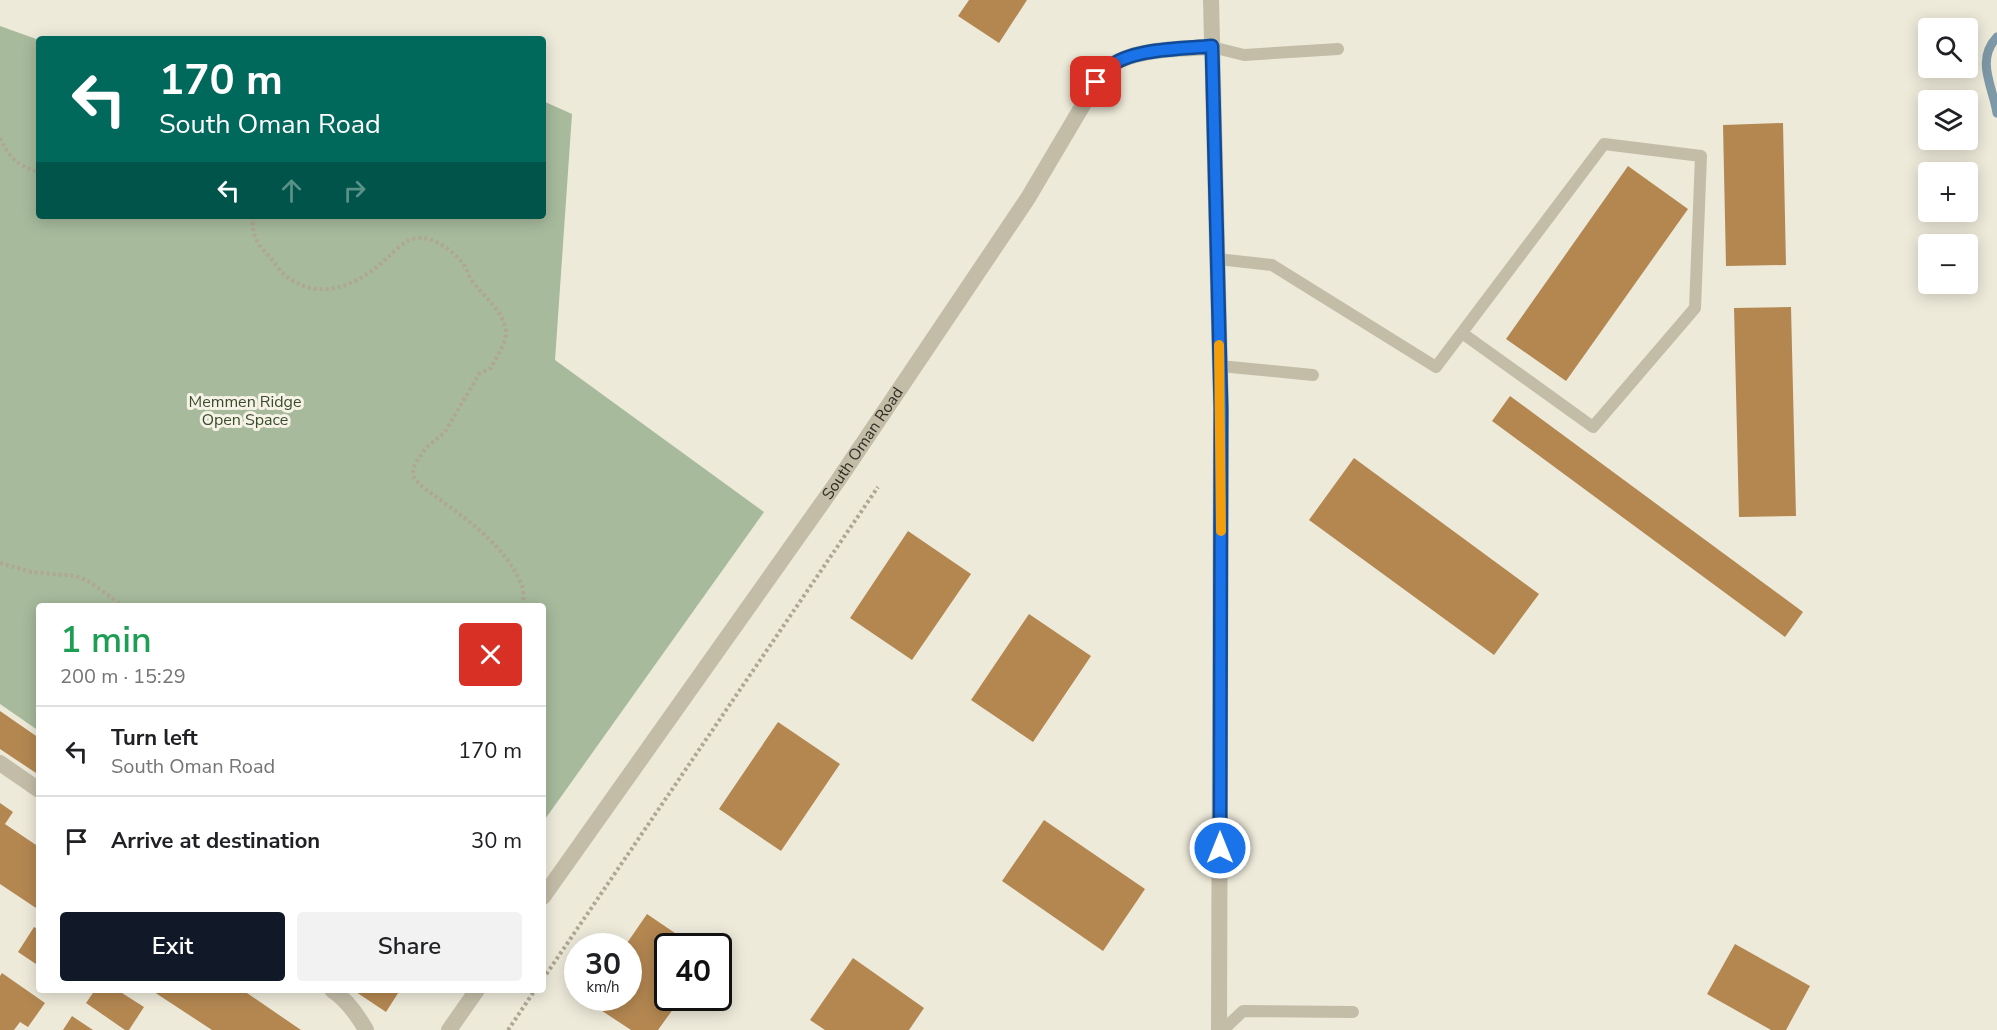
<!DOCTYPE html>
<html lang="en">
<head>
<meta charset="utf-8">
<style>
	:root { --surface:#fff; --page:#f2f2f2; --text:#202124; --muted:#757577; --line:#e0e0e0; --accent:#111827 }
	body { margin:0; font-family:"Nunito Sans",sans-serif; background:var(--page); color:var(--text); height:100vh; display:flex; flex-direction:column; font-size:22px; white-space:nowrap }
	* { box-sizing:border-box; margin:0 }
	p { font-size:20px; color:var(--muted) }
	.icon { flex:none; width:33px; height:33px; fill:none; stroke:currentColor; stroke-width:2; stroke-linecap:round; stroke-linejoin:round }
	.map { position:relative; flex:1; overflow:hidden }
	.details { position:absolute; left:36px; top:603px; width:510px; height:390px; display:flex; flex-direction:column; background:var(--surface); border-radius:6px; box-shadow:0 3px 15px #0003 }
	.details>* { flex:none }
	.top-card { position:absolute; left:36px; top:36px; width:510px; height:183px; border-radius:6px; box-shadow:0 3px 15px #0003; background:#00695c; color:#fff; overflow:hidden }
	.controls { position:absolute; left:1918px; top:18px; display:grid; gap:12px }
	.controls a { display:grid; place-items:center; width:60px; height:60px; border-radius:6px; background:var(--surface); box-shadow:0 3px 15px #0003; font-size:30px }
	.speed { position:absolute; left:564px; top:933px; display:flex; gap:12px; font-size:30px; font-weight:700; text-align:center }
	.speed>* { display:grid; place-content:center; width:78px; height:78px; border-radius:50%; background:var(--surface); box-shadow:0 3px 15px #0003; line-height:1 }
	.speed small { font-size:15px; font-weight:400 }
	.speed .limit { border:3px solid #111; border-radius:9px; background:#fff; color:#111 }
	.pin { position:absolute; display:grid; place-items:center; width:51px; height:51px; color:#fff; margin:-26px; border-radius:12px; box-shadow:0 3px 9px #0006 }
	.me { position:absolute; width:66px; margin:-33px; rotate:0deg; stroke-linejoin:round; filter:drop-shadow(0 0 4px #0008) }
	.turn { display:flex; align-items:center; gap:21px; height:126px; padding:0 24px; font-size:27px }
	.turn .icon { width:78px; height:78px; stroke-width:2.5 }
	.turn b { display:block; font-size:42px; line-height:51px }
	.lanes { display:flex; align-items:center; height:57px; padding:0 24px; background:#0003; justify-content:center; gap:30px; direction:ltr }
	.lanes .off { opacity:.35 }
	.round { display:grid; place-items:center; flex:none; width:63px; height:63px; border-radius:6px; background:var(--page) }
	.headline { display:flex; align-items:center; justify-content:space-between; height:102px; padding:0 24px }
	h1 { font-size:36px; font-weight:600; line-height:45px; color:#1e9e55 }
	.primary-button { display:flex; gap:12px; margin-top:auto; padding:12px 24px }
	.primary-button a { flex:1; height:69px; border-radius:6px; background:var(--accent); color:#fff; font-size:24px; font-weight:600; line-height:69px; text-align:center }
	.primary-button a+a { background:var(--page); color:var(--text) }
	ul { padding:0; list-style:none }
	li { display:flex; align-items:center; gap:18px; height:90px; padding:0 24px; border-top:2px solid var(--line) }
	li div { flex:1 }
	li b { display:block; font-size:22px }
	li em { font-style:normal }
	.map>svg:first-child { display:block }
	.green { fill:#a7ba9c }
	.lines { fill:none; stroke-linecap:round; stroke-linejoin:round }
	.stream { stroke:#7d98a6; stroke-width:9 }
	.building { fill:#b48751 }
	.path { stroke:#afa792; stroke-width:4; stroke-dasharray:3 3; stroke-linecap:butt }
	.service { stroke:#c3bda8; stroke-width:12 }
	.minor { stroke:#c3bda8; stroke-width:16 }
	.tertiary { stroke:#c3bda8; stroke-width:16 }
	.route-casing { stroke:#114b97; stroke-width:15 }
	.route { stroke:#1a73e8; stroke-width:10 }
	.slow { stroke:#f59e0b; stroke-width:10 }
	.labels { text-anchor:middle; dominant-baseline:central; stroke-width:6; stroke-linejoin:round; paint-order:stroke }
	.park-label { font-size:16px; fill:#384c2e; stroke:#f6f3e6 }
	.street-label { font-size:16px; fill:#312d27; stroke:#f6f3e6 }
</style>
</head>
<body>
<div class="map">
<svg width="1997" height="1030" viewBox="0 0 1997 1030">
	<rect width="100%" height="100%" fill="#edeada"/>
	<path class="green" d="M0,26L39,40V216H543V101L572,114L555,360L764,512L543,822V606H39V731L0,704Z"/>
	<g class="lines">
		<path class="stream" d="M1997,37C1975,60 1993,87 1997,113"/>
	</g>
	<path class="building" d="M969,0H1027L999,43L958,16Z
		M1783,123L1786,265L1726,266L1723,125Z
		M1628,166L1688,209L1566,381L1506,339Z
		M1791,307L1796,516L1739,517L1734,308Z
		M1510,396L1803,612L1785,637L1492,421Z
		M1354,458L1539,594L1494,655L1309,520Z
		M908,531L971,574L912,660L850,618Z
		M1029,614L1091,656L1033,742L971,700Z
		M0,711L39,738V775L0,749Z
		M778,722L840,764L781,851L719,809Z
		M0,803L13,812L5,824L39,847V910L0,884Z
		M1044,820L1145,889L1103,951L1002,881Z
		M647,914L694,946H668V998H681L658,1030H631L587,1001L590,998H628V946H625Z
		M34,927L39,930V966L18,952Z
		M1735,944L1810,986L1786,1030H1771L1707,994Z
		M853,958L924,1008L909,1030H825L810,1020Z
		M2,973L45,1003L28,1027L20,1022L14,1030H0V976Z
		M95,990H124L122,993L144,1007L129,1030H125L86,1003Z
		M151,990H250L247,993L301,1030H212Z
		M353,990H400L386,1012Z
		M72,1016L93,1030H63Z"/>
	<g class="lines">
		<path class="path" d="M0,138C9,157 18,167 39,172
			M253,216C251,233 257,245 269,256C275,263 280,272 287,277C321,302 358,285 386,259C395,251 406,238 419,238C435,237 452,251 462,262C467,268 468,276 473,282C484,297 500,308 505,326C510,341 496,355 491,368L479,374L445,432L426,448L418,459L413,469V476L420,485C456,512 502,540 521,583C524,589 523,599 524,606
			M0,563L31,572L76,576L90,582L123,606
			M543,979L878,487
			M508,1030L535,990"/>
		<path class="service" d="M1212,47L1244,55L1338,49
			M1218,259L1272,265L1436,367L1604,144L1701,156L1695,308L1593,427L1462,333
			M1220,366L1313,375
			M1223,1030L1243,1011L1353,1012"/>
		<path class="minor" d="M0,763L39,790
			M332,990C347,1000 357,1014 366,1030"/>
		<g class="tertiary">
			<path d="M1211,0L1221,408L1219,1030"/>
			<path id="s1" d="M543,897L837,482L1028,198L1096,83C1100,78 1103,72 1108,68C1131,48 1182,49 1212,47"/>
			<path d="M449,1030L477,990"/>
		</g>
	</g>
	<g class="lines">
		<defs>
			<path id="route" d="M1096,82C1100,78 1103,72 1108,68C1131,48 1182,49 1212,46L1221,408L1220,848"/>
		</defs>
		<use href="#route" class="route-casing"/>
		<use href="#route" class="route"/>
		<path class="slow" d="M1219,345L1221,531"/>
	</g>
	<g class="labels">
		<g class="park-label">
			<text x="245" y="402">Memmen Ridge<tspan x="245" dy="18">Open Space</tspan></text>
		</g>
		<g class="street-label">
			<text stroke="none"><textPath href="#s1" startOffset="555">South Oman Road</textPath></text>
		</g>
	</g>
</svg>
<div class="controls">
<a><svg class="icon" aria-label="search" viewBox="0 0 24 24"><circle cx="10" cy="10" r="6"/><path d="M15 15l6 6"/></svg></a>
<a><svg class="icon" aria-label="layers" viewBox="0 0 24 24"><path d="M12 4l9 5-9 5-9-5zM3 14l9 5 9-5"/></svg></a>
<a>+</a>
<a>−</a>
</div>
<div class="speed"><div>30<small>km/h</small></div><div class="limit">40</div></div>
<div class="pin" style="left:1096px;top:82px;background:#d93025"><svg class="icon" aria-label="arrive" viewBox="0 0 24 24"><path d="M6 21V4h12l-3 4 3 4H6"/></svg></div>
<svg class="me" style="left:1220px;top:848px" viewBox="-20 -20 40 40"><circle r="17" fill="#1a73e8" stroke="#fff" stroke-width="3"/><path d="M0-11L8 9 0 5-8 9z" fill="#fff"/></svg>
<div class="top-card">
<div class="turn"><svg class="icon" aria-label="left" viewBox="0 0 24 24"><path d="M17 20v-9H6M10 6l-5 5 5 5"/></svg><div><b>170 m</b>South Oman Road</div></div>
<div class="lanes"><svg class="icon" aria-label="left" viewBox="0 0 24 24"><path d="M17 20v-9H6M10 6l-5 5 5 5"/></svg><svg class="icon off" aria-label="ahead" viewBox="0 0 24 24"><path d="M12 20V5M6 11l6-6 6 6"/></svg><svg class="icon off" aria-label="right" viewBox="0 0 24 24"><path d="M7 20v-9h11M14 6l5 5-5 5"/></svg></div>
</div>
<section class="details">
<div class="headline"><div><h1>1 min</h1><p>200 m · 15:29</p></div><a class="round" style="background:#d93025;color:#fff"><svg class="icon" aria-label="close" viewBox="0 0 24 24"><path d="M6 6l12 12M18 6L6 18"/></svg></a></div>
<ul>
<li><svg class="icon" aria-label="left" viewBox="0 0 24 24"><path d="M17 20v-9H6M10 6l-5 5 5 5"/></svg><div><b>Turn left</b><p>South Oman Road</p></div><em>170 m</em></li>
<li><svg class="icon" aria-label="arrive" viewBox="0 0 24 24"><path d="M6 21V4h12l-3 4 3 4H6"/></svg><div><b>Arrive at destination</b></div><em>30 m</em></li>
</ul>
<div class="primary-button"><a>Exit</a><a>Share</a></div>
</section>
</div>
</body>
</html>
